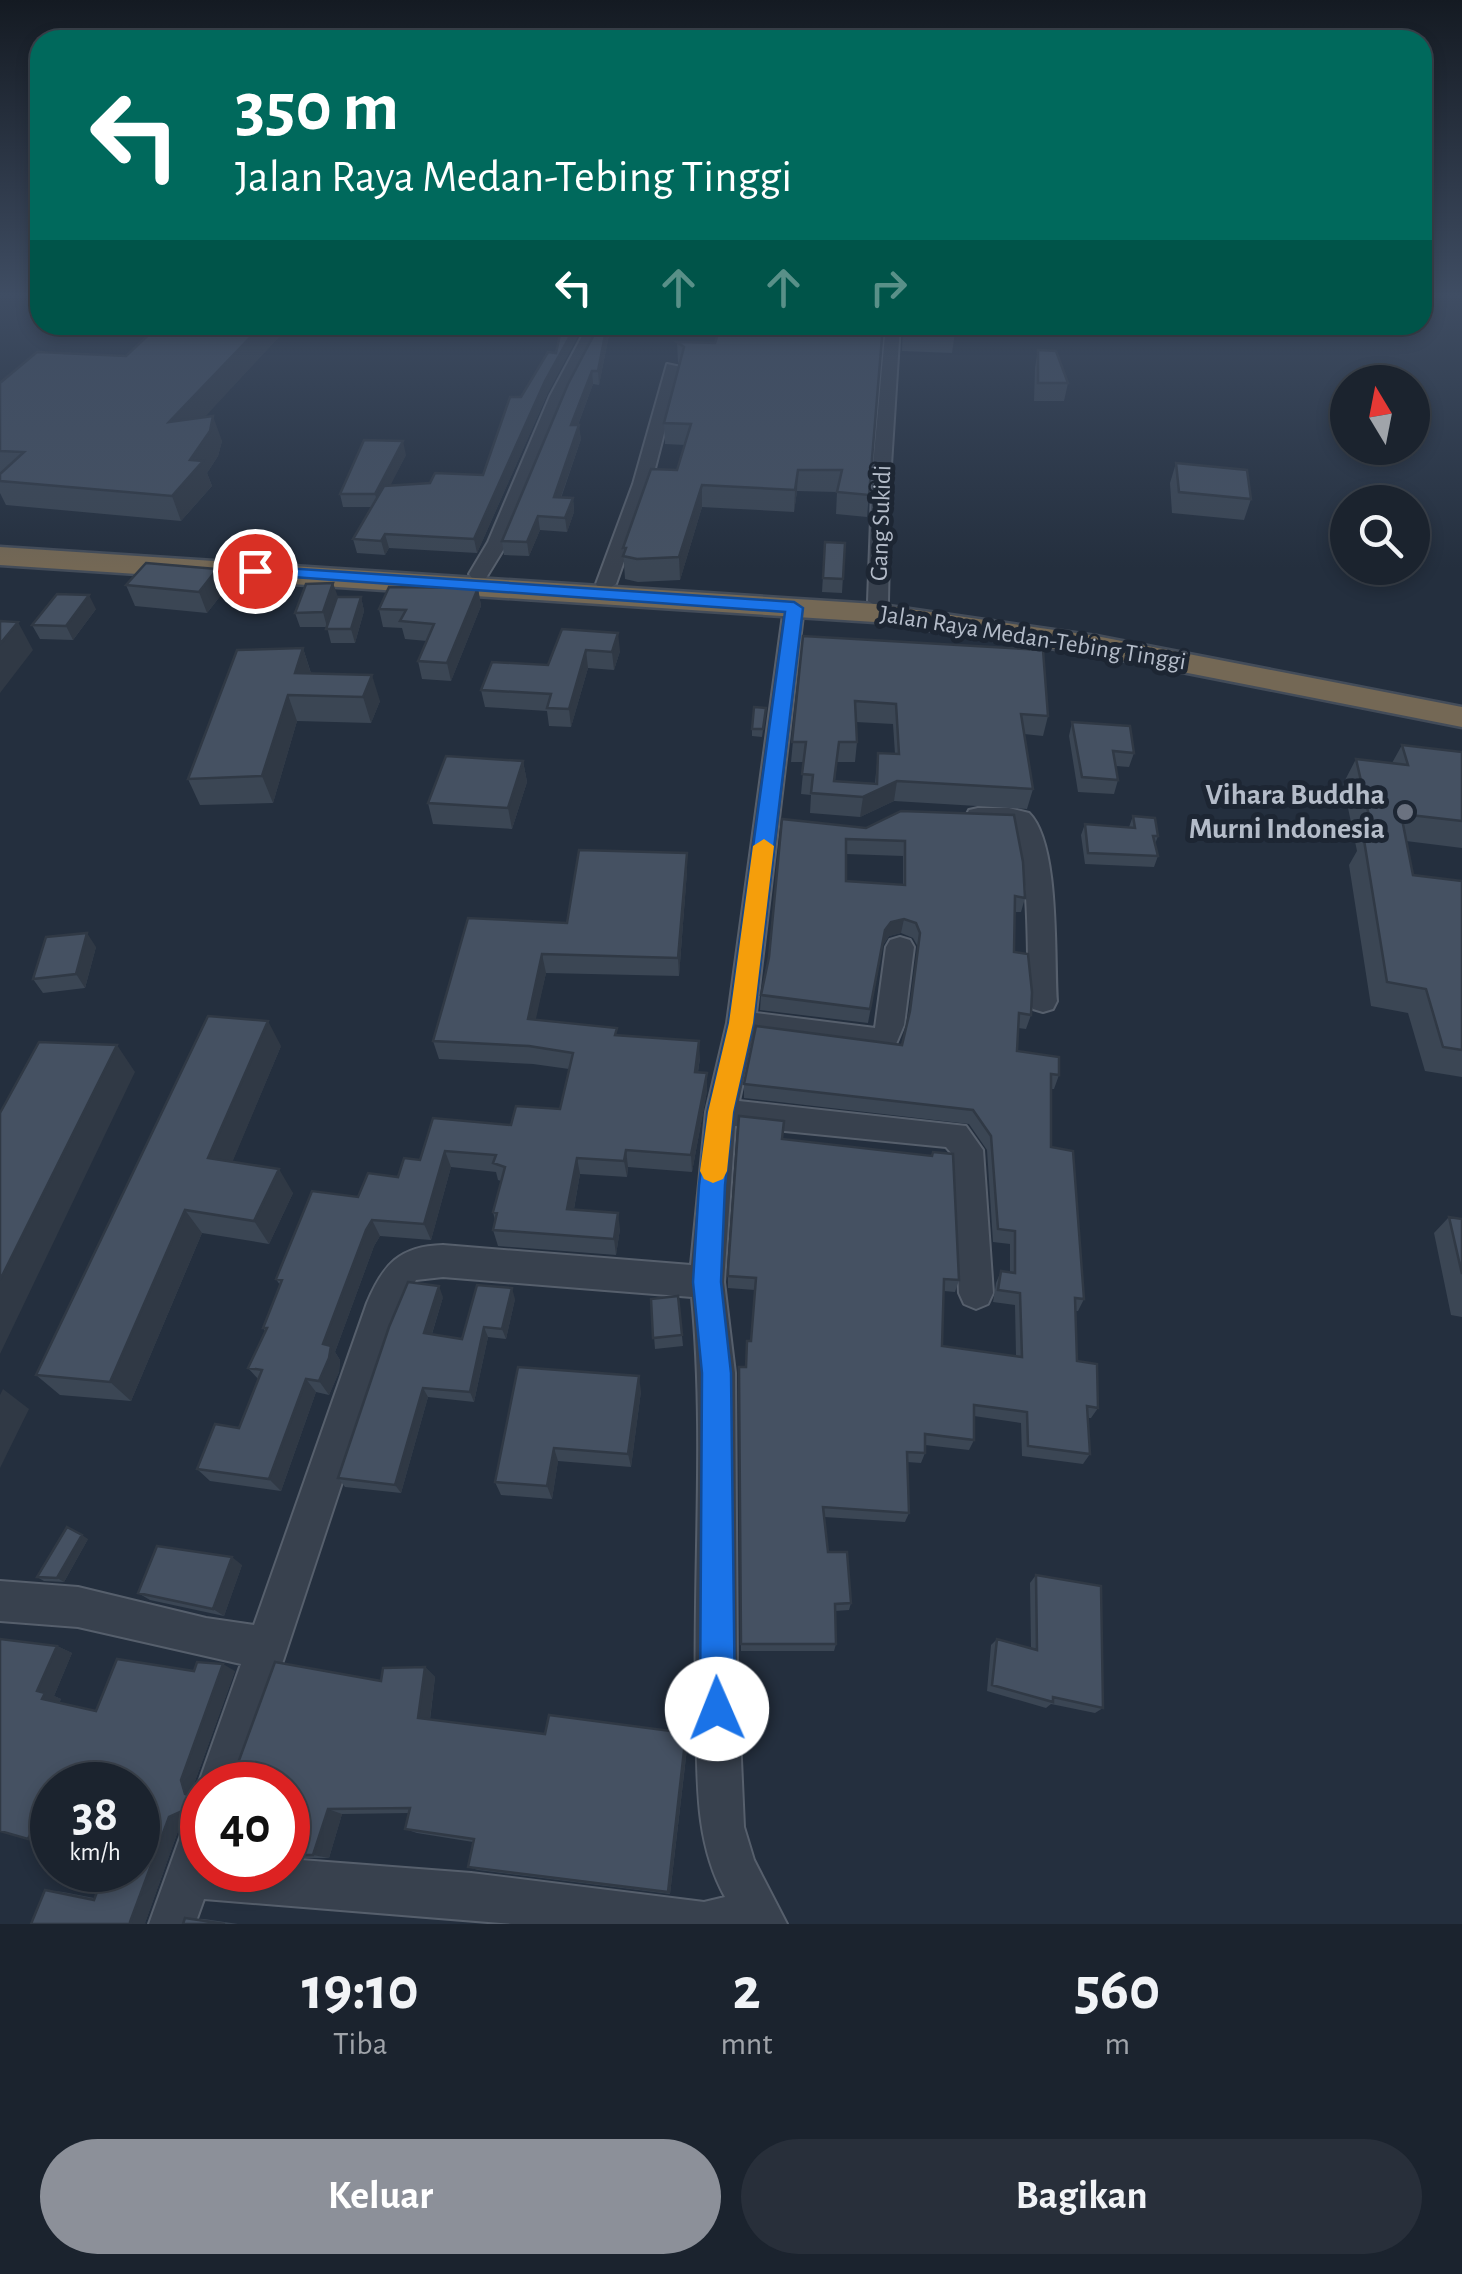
<!DOCTYPE html>
<html lang="id">
<head>
<meta charset="utf-8">
<style>
	:root { --surface:#1b232e; --page:#282f3a; --text:#f1f3f6; --muted:#a0a4aa; --line:#39404a; --accent:#8c9099 }
	body { margin:0; font-family:"Alegreya Sans",sans-serif; background:var(--page); color:var(--text); height:100vh; display:flex; flex-direction:column; font-size:38px; white-space:nowrap }
	* { box-sizing:border-box; margin:0 }
	p { font-size:32px; color:var(--muted) }
	.icon { flex:none; width:55px; height:55px; fill:none; stroke:currentColor; stroke-width:2; stroke-linecap:round; stroke-linejoin:round }
	.map { position:relative; height:1924px; overflow:hidden }
	.details { display:flex; flex-direction:column; background:var(--surface); flex:1 }
	.details>* { flex:none }
	.hud { position:absolute; left:30px; top:30px; width:1402px; height:305px; border-radius:30px; box-shadow:0 5px 15px #0003,0 0 0 2px var(--line); background:#00695c; color:#fff; overflow:hidden }
	.needle { width:65px; rotate:350deg }
	.fabs { position:absolute; left:1330px; top:365px; display:grid; gap:20px }
	.fabs a { display:grid; place-items:center; width:100px; height:100px; border-radius:50%; background:var(--surface); box-shadow:0 5px 15px #0003,0 0 0 2px var(--line); font-size:50px }
	.speed { position:absolute; left:30px; top:1762px; display:flex; gap:20px; font-size:50px; font-weight:700; text-align:center }
	.speed>* { display:grid; place-content:center; width:130px; height:130px; border-radius:50%; background:var(--surface); box-shadow:0 5px 15px #0003,0 0 0 2px var(--line); line-height:1 }
	.speed small { font-size:25px; font-weight:400 }
	.speed .limit { border:15px solid #d22; background:#fff; color:#111 }
	.pin { position:absolute; display:grid; place-items:center; width:85px; height:85px; color:#fff; margin:-42px; border:5px solid #fff; border-radius:50%; box-shadow:0 2px 10px #0007 }
	.me { position:absolute; width:110px; margin:-55px; rotate:359deg; stroke-linejoin:round; filter:drop-shadow(0 0 8px #0008) }
	.turn { display:flex; align-items:center; gap:35px; height:210px; padding:0 40px; font-size:45px }
	.turn .icon { width:130px; height:130px; stroke-width:2.5 }
	.turn b { display:block; font-size:70px; line-height:85px }
	.lanes { display:flex; align-items:center; height:95px; padding:0 40px; background:#0003; justify-content:center; gap:50px; direction:ltr }
	.lanes .off { opacity:.35 }
	.eta { display:flex; justify-content:space-evenly; align-items:center; height:170px; text-align:center }
	.eta b { font-size:60px; font-weight:700; line-height:70px }
	.primary-button { display:flex; gap:20px; margin-top:auto; padding:20px 40px }
	.primary-button a { flex:1; height:115px; border-radius:60px; background:var(--accent); color:#fff; font-size:40px; font-weight:700; line-height:115px; text-align:center }
	.primary-button a+a { background:var(--page); color:var(--text) }
	.map>svg:first-child { display:block }
	.lines { fill:none; stroke-linecap:round; stroke-linejoin:round }
	.minor-casing { stroke:#565f6c; stroke-width:4 }
	.highway-casing { stroke:#434c59; stroke-width:5 }
	.minor { fill:#38414e; fill-rule:evenodd }
	.highway { fill:#746855; fill-rule:evenodd }
	.wall { fill:#3b4654; fill-rule:evenodd }
	.shaded-wall { fill:#303945 }
	.building { fill:#455162; stroke:#303945; stroke-width:2.5; fill-rule:evenodd }
	.route { fill:#1a73e8; stroke:#114b97; stroke-width:2.5 }
	.slow { fill:#f59e0b }
	.worship-dot { fill:#6b7280; stroke:#1d2633; stroke-width:4 }
	.labels { text-anchor:middle; dominant-baseline:central; stroke-width:10; stroke-linejoin:round; paint-order:stroke }
	.far-street-label { font-size:25px; fill:#b4bcc9; stroke:#1d2633 }
	.poi-label { font-size:30px; font-weight:bold; fill:#b4bcc9; stroke:#1d2633; text-anchor:end }
</style>
</head>
<body>
<div class="map">
<svg width="1462" height="1924" viewBox="0 0 1462 1924">
	<rect width="100%" height="100%" fill="#242f3e"/>
	<g class="lines">
		<defs>
			<path id="minor" d="M588,325H602L566,396L508,542L486,578H472L469,574L488,542L550,396Z
				M886,325H900L891,465L888,601L878,607L868,601L873,465Z
				M667,364L681,367L651,484L616,584L606,590L599,588L596,584L633,484Z
				M794,601L804,607L756,1013L875,1028L886,947L890,940L900,937L910,940L914,947L904,1025L896,1044L879,1052L753,1036L739,1101L966,1126L983,1150L993,1293L988,1304L976,1309L964,1304L959,1293L952,1154L946,1147L735,1126L724,1282L735,1373L737,1669L744,1827L754,1860L787,1924H512L204,1899L195,1924H149L186,1821L202,1815V1870H288V1859L471,1873L704,1902L725,1897C693,1839 698,1774 696,1710C693,1572 705,1434 692,1297L443,1277L416,1280L400,1307L242,1785H202V1796L198,1785L241,1664L78,1627L0,1621V1581L78,1587L206,1618L254,1625L367,1303C383,1265 399,1246 443,1245L691,1265L706,1112L727,1023L784,607Z
				M978,808H1009L1029,813C1060,843 1054,957 1057,1001L1053,1009L1043,1012L1033,1009L1029,1001C1027,964 1031,852 1011,825L969,822L966,816L969,810Z"/>
			<path id="highway" d="M0,547L875,604L1096,636L1462,707V727L1096,655L875,622L0,565Z"/>
		</defs>
		<use href="#minor" class="minor-casing"/>
		<use href="#highway" class="highway-casing"/>
		<use href="#minor" class="minor"/>
		<use href="#highway" class="highway"/>
	</g>
	<path class="wall" d="M290,325L204,417L222,441L218,456L207,473L212,486L181,521L6,505L0,493V383L126,356Z
		M599,325H621H611L599,385L593,384L578,425L581,439L561,498H573L574,512L567,532L540,530L529,556L504,555L502,541Z
		M883,325L867,517L836,514L837,492L797,491L794,512L702,507L680,580L638,582L625,579L623,548L677,470L685,445L665,444L664,423L680,364L678,362L677,342L715,343Z
		M903,325H956L952,353L902,351Z
		M1038,350L1068,383L1064,401H1034L1035,368Z
		M547,395L477,553L389,548L385,555L357,553L353,539L371,507H343L340,494L406,455L390,485L430,483L483,475L521,397Z
		M1176,463L1251,499L1244,520L1172,513L1170,483Z
		M825,542L845,543L842,593L822,592Z
		M126,585L225,590L207,613L135,606Z
		M478,588L481,606L451,681L422,679L418,661L427,641L405,639L402,628L383,627L379,609Z
		M337,597H361L364,611L355,643H331L327,627H300L295,613Z
		M96,609L73,640L40,639L32,625Z
		M562,629L620,651L614,670L588,668L571,727L549,726L547,711L485,707L481,690L548,665Z
		M803,636L1048,716L1043,736L1024,734L1033,789L1027,809L894,801L860,817L810,813L811,795L801,794L804,762H791ZM856,722L893,724L895,754L878,753L875,783L835,781L837,762H855L857,742Z
		M303,648L311,673L380,701L371,723L297,721L273,803L200,805L188,779Z
		M765,715L762,737L752,736V729Z
		M1072,722L1134,753L1129,767L1116,766L1118,780L1114,794L1078,792L1069,736Z
		M1402,745L1462,752V848L1406,841L1413,875L1462,881V1077L1425,1071L1408,1013L1371,1006L1349,865L1357,851L1343,784L1356,759L1392,763Z
		M523,761L527,782L512,829L433,824L428,803Z
		M901,811L1025,898L1021,912H1015L1014,952L1031,1015L1026,1029L1018,1028L1017,1051L1059,1075L1054,1089H1051V1147L1084,1299L1078,1311H1076L1077,1361L1098,1408L1091,1418H1088L1090,1454L1083,1464L1022,1456L1021,1423L974,1416V1440L969,1450L925,1445V1453L921,1463L907,1462L909,1513L905,1522L824,1517L828,1552L851,1603L849,1610L835,1611L836,1644L834,1651H741L739,1367H746L751,1341L755,1290L728,1288V1270L782,1139L959,1280L955,1292L944,1291L942,1346L1016,1356L1015,1305L993,1302L996,1283L1001,1271L1010,1272V1244L993,1242L987,1150L969,1124L744,1098V1084L902,1045L908,1020L918,947L913,938L901,933L889,936L883,945L868,1023L760,1010L761,995L769,957L782,819L866,828ZM846,854L903,856V885L846,881Z
		M1133,816L1158,836L1155,844L1158,856L1154,867L1085,864L1081,835L1085,824L1129,827Z
		M687,853V871L679,976L546,973L535,1020L618,1036L700,1058L698,1072L707,1091L692,1172L628,1167L627,1177L580,1174L574,1209L620,1229L616,1255L498,1246L493,1230L495,1220L493,1212L501,1181L498,1180L496,1172L451,1167L431,1240L380,1236L374,1246L335,1352L340,1360L339,1372L329,1395L316,1392L281,1491L210,1481L197,1469L239,1428L259,1380L248,1368L265,1331L263,1328L280,1285L276,1279L358,1197L398,1177L420,1160L511,1125L560,1109L569,1069L533,1064L439,1059L433,1041L567,923Z
		M96,947L85,988L43,993L33,979Z
		M281,1046L232,1162L293,1193L269,1244L202,1233L131,1401L60,1395L36,1375Z
		M1449,1217L1462,1219V1317L1451,1315L1434,1233Z
		M678,1296L683,1346L655,1349L651,1299Z
		M443,1297L432,1334L462,1339L515,1299L506,1339L488,1337L474,1402L428,1397L401,1493L345,1487L338,1478Z
		M641,1391L631,1467L558,1461L552,1499L501,1495L495,1482Z
		M88,1539L64,1582L44,1581L37,1577Z
		M242,1565L224,1616L150,1600L138,1593Z
		M1036,1575L1103,1708L1095,1713L1051,1704L1046,1708L987,1691L991,1645L997,1639L1031,1648L1030,1583Z
		M57,1646L72,1653L54,1696L61,1699L59,1703L96,1711L194,1671H235L194,1784L198,1797L202,1800V1812L182,1820L145,1923L45,1890L63,1892L94,1898L104,1873L119,1875L140,1817L52,1785L45,1841L28,1839Z
		M425,1667L435,1677L430,1720L545,1734L686,1733L688,1740L670,1894L478,1870L468,1867L473,1842L417,1833L405,1829L409,1813L342,1814L329,1858H288V1785L381,1681Z
		M185,1918L204,1919L238,1924H183Z"/>
	<path class="shaded-wall" d="M262,325H290L178,446L169,422Z
		M576,325H584L547,395L477,553L474,539L545,381Z
		M607,325H611L599,385L598,371Z
		M592,371L593,384L573,438L571,425Z
		M213,416L222,441L218,456L207,473L212,486L181,521L172,496Z
		M579,425L581,439L556,511L554,497Z
		M403,441L406,455L379,508L375,494Z
		M798,470L797,491L794,512L795,490Z
		M702,485V507L680,580L679,557Z
		M573,498L574,512L567,532L565,518Z
		M538,516L540,530L529,556L527,542Z
		M385,534L389,548L385,555L381,541Z
		M217,569L225,590L207,613L199,592Z
		M333,583L338,597L327,627L323,612Z
		M478,588L481,606L451,681L447,663Z
		M89,595L96,609L73,640L66,626Z
		M361,597L364,611L355,643L351,629Z
		M18,622L33,650L0,693V644Z
		M618,633L620,651L614,670L612,652Z
		M303,648L311,674L295,673Z
		M586,650L588,668L571,727L569,709Z
		M372,675L380,701L371,723L363,697Z
		M288,695L297,721L273,803L262,776Z
		M523,761L527,782L512,829L508,808Z
		M897,781L894,801L860,817L863,797Z
		M687,853V871L679,976L678,958Z
		M904,919L901,933L889,936L883,945L868,1023L885,930L891,922Z
		M87,933L96,947L85,988L76,974Z
		M542,954L546,973L532,1037L528,1019Z
		M268,1021L281,1046L224,1182L208,1158Z
		M699,1041L700,1058L695,1090V1072Z
		M117,1045L135,1072L0,1354V1280Z
		M707,1073V1091L692,1172L691,1155Z
		M626,1150L628,1167L627,1177L624,1161Z
		M445,1151L451,1167L431,1240L424,1224Z
		M577,1158L580,1174L571,1225L567,1209Z
		M279,1169L293,1193L269,1244L254,1221Z
		M185,1210L202,1233L131,1401L110,1382Z
		M618,1213L620,1229L616,1255L614,1239Z
		M372,1220L380,1236L374,1246L335,1352L340,1360L339,1372L329,1395L319,1381L323,1344L366,1230Z
		M439,1286L443,1297L429,1343L424,1333Z
		M512,1288L515,1299L506,1339L502,1329Z
		M484,1327L488,1337L474,1402L470,1392Z
		M639,1376L641,1391L631,1467L628,1454Z
		M306,1379L316,1392L281,1491L269,1479Z
		M423,1388L428,1397L401,1493L395,1485Z
		M3,1389L29,1409L0,1468V1395Z
		M554,1448L558,1461L552,1499L547,1486Z
		M82,1535L88,1539L64,1582L57,1578Z
		M232,1557L242,1565L224,1616L213,1609Z
		M57,1646L72,1653L54,1696L61,1699L58,1705L42,1699L37,1691Z
		M223,1664L235,1671L194,1784L198,1797L202,1800V1812L182,1820L145,1923L147,1924H132L130,1922L169,1817L185,1794L181,1780Z
		M425,1667L435,1677L429,1726L418,1718Z
		M686,1733L688,1740L670,1894L668,1892Z
		M46,1800L52,1802V1825L45,1841L28,1839Z
		M328,1809L342,1814L329,1858L313,1855Z"/>
	<path class="building" d="M159,325H262L169,422L213,416L210,431L190,460L203,461L172,496L0,481V474L24,452L0,451V383L37,352L126,356Z
		M562,325H576L545,381L474,539L385,534L381,541L353,539L384,486L430,483L435,473L483,475L510,397H521L548,352L556,353Z
		M599,325H607L598,371H592L571,425H579L554,497L573,498L565,518L538,516L527,542L502,541L568,384Z
		M721,325H883L869,495L837,492L842,470H798L795,490L702,485L679,557L637,559L623,556L626,548H623L651,469L677,470L691,424L664,423L684,347L677,342L715,343Z
		M904,325H956L955,333L904,331Z
		M1038,350L1056,351L1068,383H1038Z
		M364,440L403,441L375,494H340Z
		M1176,463L1247,470L1251,499L1179,492Z
		M825,542L845,543L843,579L823,578Z
		M146,563L217,569L199,592L126,585Z
		M333,583L323,612L295,613L306,584Z
		M389,587L478,588L447,663L418,661L434,624L400,621L406,610L379,609Z
		M57,594L89,595L66,626L32,625Z
		M337,597H361L351,629H326Z
		M0,621L18,622L0,644Z
		M562,629L618,633L612,652L586,650L569,709L547,708L551,694L481,690L492,662L548,665Z
		M803,636L1043,650L1048,716L1021,714L1033,789L897,781L863,797L811,793L813,775L802,774L806,742H792ZM855,701L896,704L899,754L878,753L877,784L834,781L839,742H857Z
		M303,648L295,673L372,675L363,697L288,695L262,776L188,779L237,650Z
		M754,707L766,708L763,729H752Z
		M1072,722L1130,726L1134,753L1113,751L1118,780L1082,777Z
		M1402,745L1462,752V821L1401,814L1413,875L1462,881V1050L1443,1047L1426,989L1387,982L1364,840L1375,842L1356,759L1408,765Z
		M446,756L523,761L508,808L428,803Z
		M901,811L1014,815L1023,862L1025,898L1015,896L1014,952L1028,954L1032,992L1031,1015L1019,1013L1017,1051L1059,1057V1075L1051,1074V1147L1073,1151L1084,1299L1075,1298L1077,1361L1097,1364L1098,1408L1087,1406L1090,1454L1028,1446L1027,1412L974,1405V1440L925,1434V1453L907,1452L909,1513L823,1507L828,1552H847L851,1603L835,1604L836,1644H741L739,1367H746L747,1341H751L756,1278L728,1276V1270L739,1116L784,1121L782,1139L932,1156L933,1152L953,1154L959,1280L944,1279L942,1346L1022,1357L1020,1293L998,1290L1001,1271L1015,1273V1231L998,1229L991,1136L973,1110L744,1084L756,1026L902,1045L910,1011L920,933L916,923L904,919L891,922L885,930L870,1009L761,995L769,957L782,819L866,828ZM846,839L905,841V885L846,881Z
		M1133,816L1155,818L1158,836H1153L1158,856L1088,853L1085,824L1135,828Z
		M579,850L687,853L678,958L542,954L528,1019L617,1028L615,1035L699,1041L695,1072L707,1073L691,1155L626,1150L624,1161L577,1158L567,1209L618,1213L614,1239L493,1230L497,1213L493,1212L505,1167L493,1163L496,1155L445,1151L424,1224L372,1220L366,1230L323,1344L331,1346L329,1358L319,1381L306,1379L269,1479L197,1469L215,1424L239,1428L262,1370L248,1368L267,1328H263L282,1280L276,1279L312,1191L358,1197L368,1173L398,1177L404,1158L420,1160L433,1118L511,1125L516,1106L560,1109L573,1053L529,1046L433,1041L468,918L567,923Z
		M87,933L76,974L33,979L46,937Z
		M208,1016L268,1021L208,1158L279,1169L254,1221L185,1210L110,1382L36,1375Z
		M39,1042L117,1045L0,1280V1113Z
		M1449,1217L1462,1219V1274Z
		M408,1282L439,1286L424,1333L462,1339L477,1285L512,1288L502,1329L484,1327L470,1392L423,1388L395,1485L338,1478L389,1327Z
		M678,1296L682,1335L653,1338L651,1299Z
		M518,1367L639,1376L628,1454L554,1448L547,1486L495,1482Z
		M67,1527L82,1535L57,1578L37,1577Z
		M157,1546L232,1557L213,1609L138,1593Z
		M1036,1575L1101,1586L1103,1708L1053,1697V1702L992,1685L997,1639L1037,1650Z
		M0,1639L57,1646L37,1691L45,1693L42,1699L96,1711L117,1659L194,1671L197,1662L223,1664L181,1780L185,1794L193,1798L189,1808L169,1817L130,1922L132,1924H31L45,1890L94,1900L104,1873L118,1876L121,1870H138V1824L140,1816H138V1785H52V1801L46,1800L28,1839L0,1831Z
		M275,1662L381,1681L383,1668L425,1667L418,1718L545,1734L549,1715L686,1733L668,1892L468,1867L474,1839L405,1829L410,1808L328,1809L313,1855H288V1785H230Z
		M185,1918L225,1924H183Z"/>
	<linearGradient id="sky" x2="0" y2="1"><stop stop-color="#141a22"/><stop offset="0.52" stop-color="#3f4d63"/><stop offset="1" stop-color="#3f4d63" stop-opacity="0"/></linearGradient>
	<rect width="1462" height="568" fill="url(#sky)"/>
	<path class="route" d="M255,566L794,602L803,608L753,1023L733,1112L725,1185L721,1282L731,1373L735,1709L730,1721L717,1726L705,1721L700,1709L702,1373L693,1282L699,1185L708,1112L729,1023L785,612L249,574L247,571Z"/>
	<path class="slow" d="M764,839L774,846L753,1023L733,1112L727,1171L723,1179L713,1183L704,1179L700,1171L708,1112L729,1023L753,846Z"/>
	<circle class="worship-dot" cx="1405" cy="812" r="10"/>
	<g class="labels">
		<g class="far-street-label">
			<text transform="translate(881 523) rotate(-88)">Gang Sukidi</text>
			<text transform="translate(1033 638) rotate(9)">Jalan Raya Medan-Tebing Tinggi</text>
		</g>
		<g class="poi-label">
			<text x="1385" y="795">Vihara Buddha<tspan x="1385" dy="34">Murni Indonesia</tspan></text>
		</g>
	</g>
</svg>
<div class="fabs">
<a><svg class="needle" viewBox="-14 -14 28 28"><path d="M0-13l5 13h-10z" fill="#e53935"/><path d="M0 13l5-13h-10z" fill="#a0a4aa"/></svg></a>
<a><svg class="icon" aria-label="search" viewBox="0 0 24 24"><circle cx="10" cy="10" r="6"/><path d="M15 15l6 6"/></svg></a>
</div>
<div class="speed"><div>38<small>km/h</small></div><div class="limit">40</div></div>
<div class="pin" style="left:255px;top:571px;background:#d93025"><svg class="icon" aria-label="arrive" viewBox="0 0 24 24"><path d="M6 21V4h12l-3 4 3 4H6"/></svg></div>
<svg class="me" style="left:717px;top:1709px" viewBox="-20 -20 40 40"><circle r="19" fill="#fff"/><path d="M0-13L10 11 0 6-10 11z" fill="#1a73e8"/></svg>
<div class="hud">
<div class="turn"><svg class="icon" aria-label="left" viewBox="0 0 24 24"><path d="M17 20v-9H6M10 6l-5 5 5 5"/></svg><div><b>350 m</b>Jalan Raya Medan-Tebing Tinggi</div></div>
<div class="lanes"><svg class="icon" aria-label="left" viewBox="0 0 24 24"><path d="M17 20v-9H6M10 6l-5 5 5 5"/></svg><svg class="icon off" aria-label="ahead" viewBox="0 0 24 24"><path d="M12 20V5M6 11l6-6 6 6"/></svg><svg class="icon off" aria-label="ahead" viewBox="0 0 24 24"><path d="M12 20V5M6 11l6-6 6 6"/></svg><svg class="icon off" aria-label="right" viewBox="0 0 24 24"><path d="M7 20v-9h11M14 6l5 5-5 5"/></svg></div>
</div>
</div>
<section class="details">
<div class="eta">
<div><b>19:10</b><p>Tiba</p></div>
<div><b>2</b><p>mnt</p></div>
<div><b>560</b><p>m</p></div>
</div>
<div class="primary-button"><a>Keluar</a><a>Bagikan</a></div>
</section>
</body>
</html>
